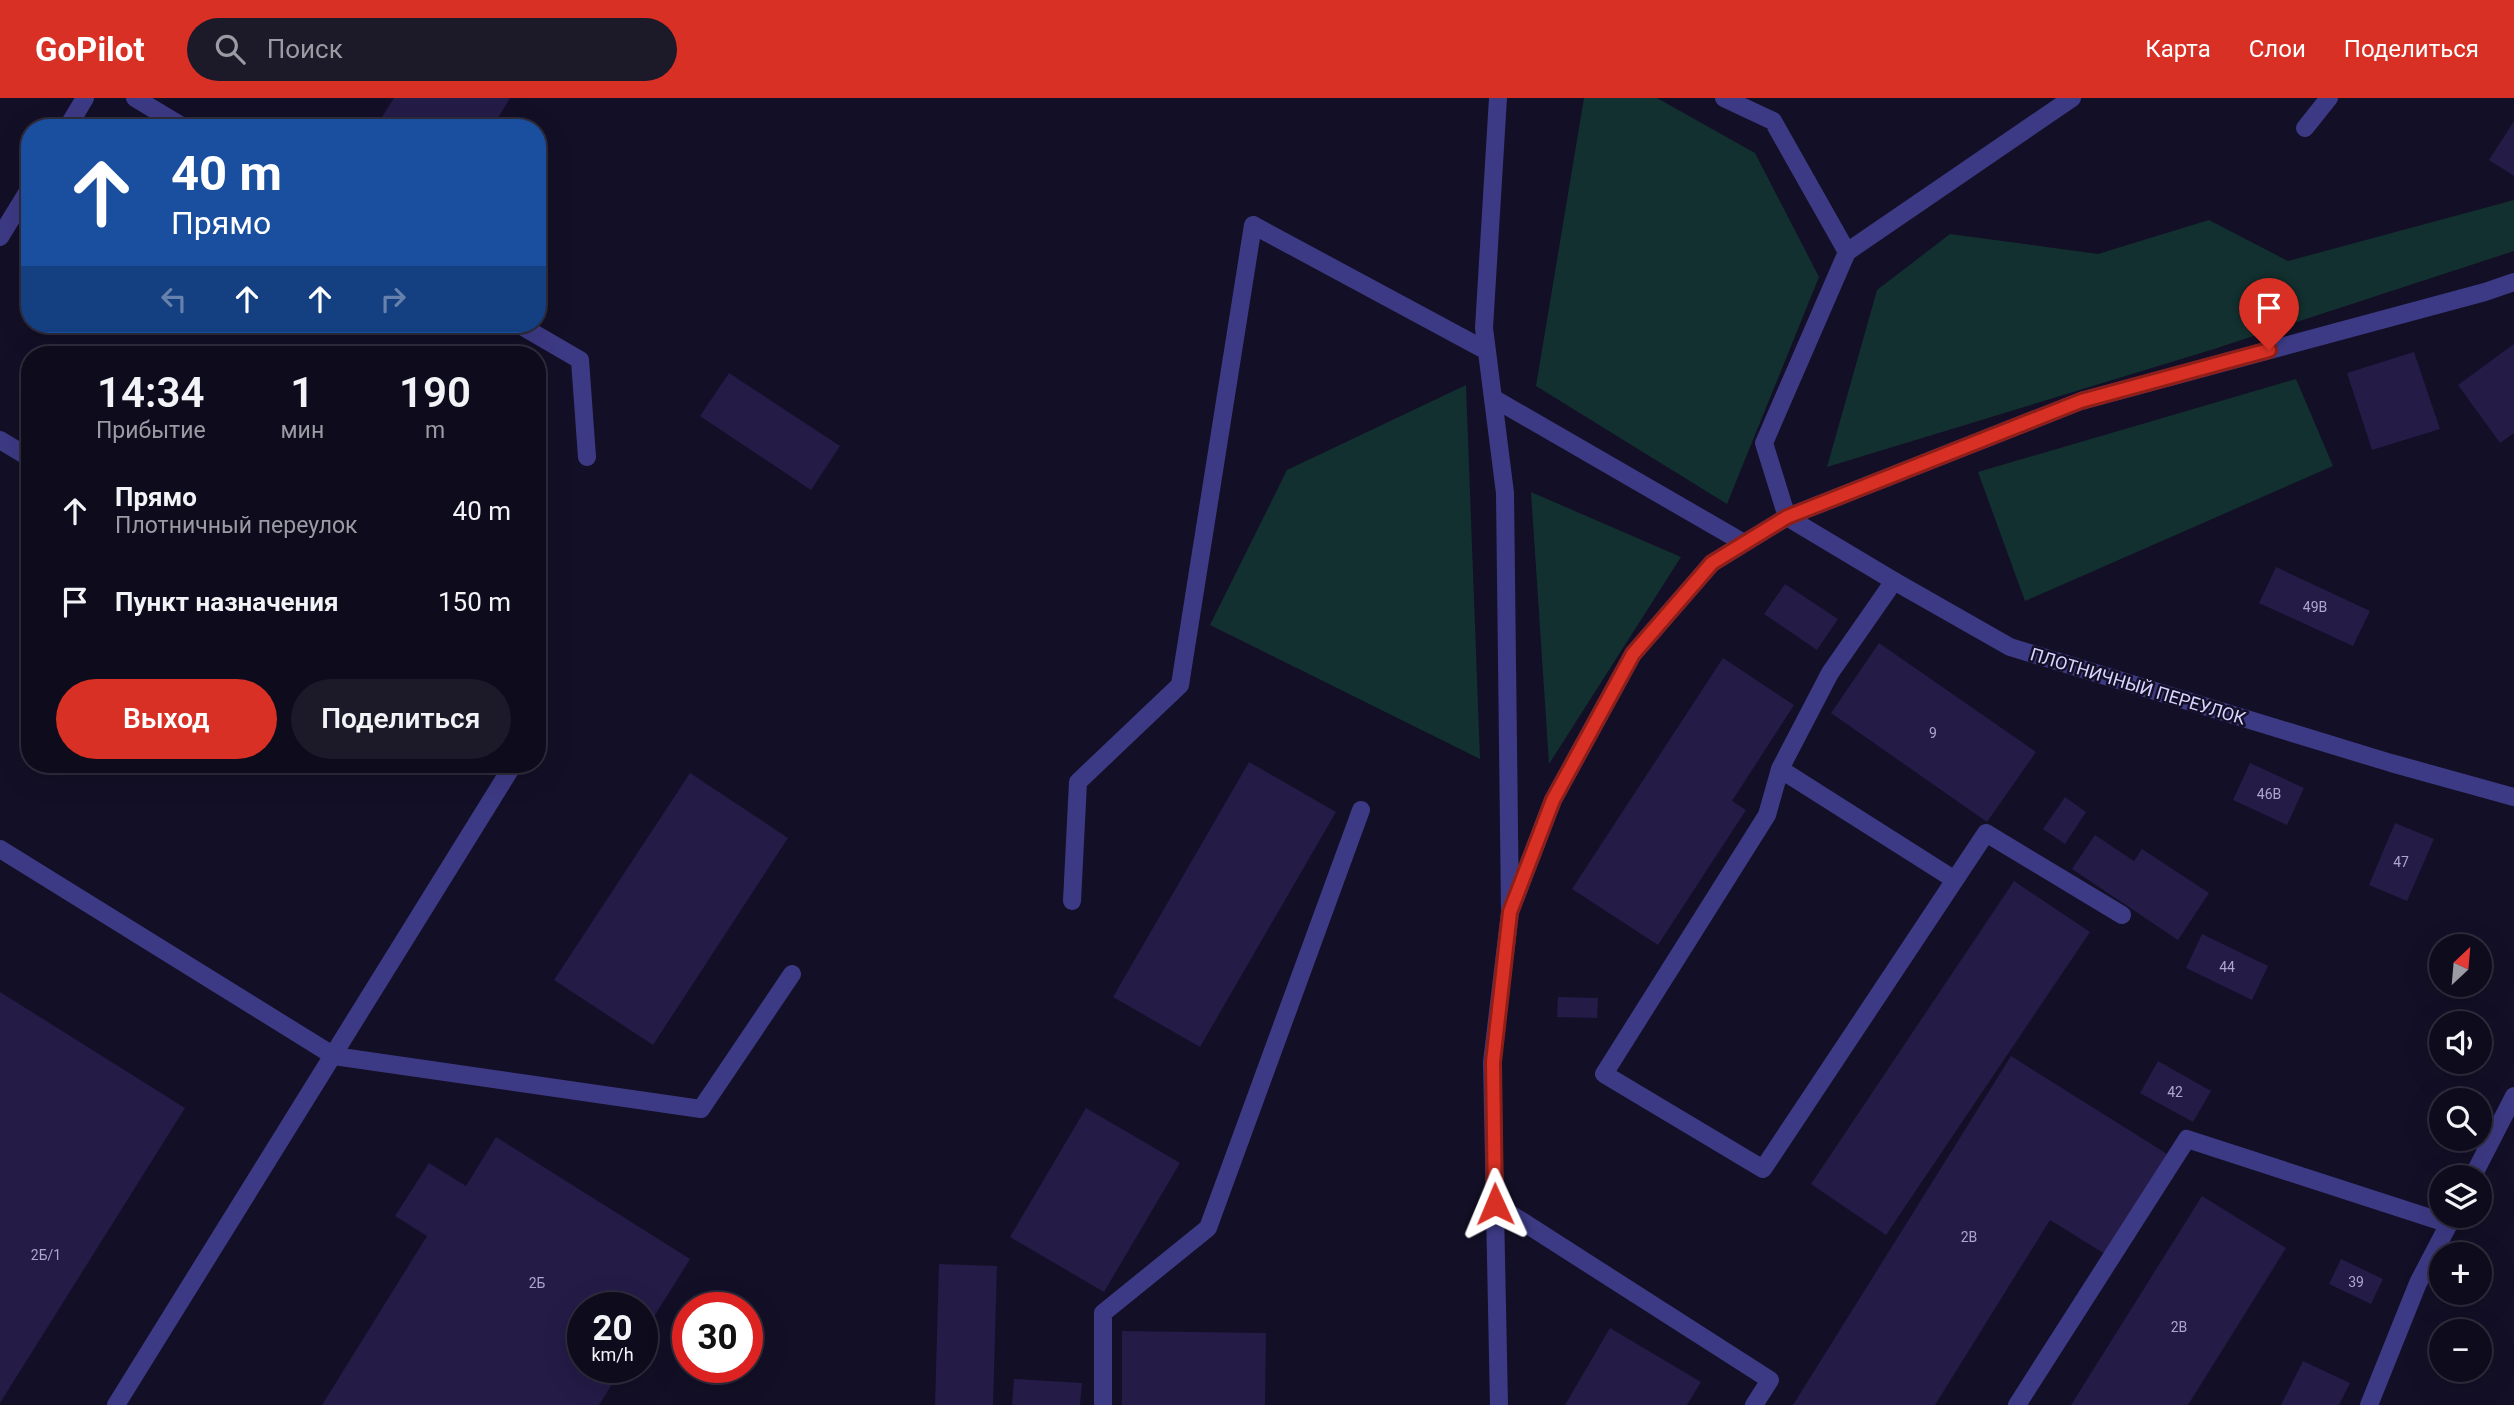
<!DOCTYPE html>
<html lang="ru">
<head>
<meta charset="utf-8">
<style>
	:root { --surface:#0e0b1c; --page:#1c1929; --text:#f1f3f6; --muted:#9b9ba3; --line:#2e2b3b; --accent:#d93025 }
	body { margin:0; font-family:Roboto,sans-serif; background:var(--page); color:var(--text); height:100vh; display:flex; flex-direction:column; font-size:26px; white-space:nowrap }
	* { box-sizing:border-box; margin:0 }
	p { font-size:23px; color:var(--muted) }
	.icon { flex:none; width:38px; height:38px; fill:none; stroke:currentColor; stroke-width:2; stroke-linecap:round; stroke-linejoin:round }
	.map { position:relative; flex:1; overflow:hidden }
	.details { position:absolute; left:21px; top:248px; width:525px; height:427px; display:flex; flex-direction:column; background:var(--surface); border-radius:28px; box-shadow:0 7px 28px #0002,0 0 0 2px var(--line) }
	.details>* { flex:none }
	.banner { position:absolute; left:21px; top:21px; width:525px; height:214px; border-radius:28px; box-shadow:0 7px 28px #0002,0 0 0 2px var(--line); background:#1a4fa0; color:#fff; overflow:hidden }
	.needle { width:46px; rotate:26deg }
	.fabs { position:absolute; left:2429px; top:836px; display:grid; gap:14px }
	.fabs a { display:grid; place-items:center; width:63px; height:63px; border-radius:50%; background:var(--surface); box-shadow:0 7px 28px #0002,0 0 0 2px var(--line); font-size:35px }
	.speed { position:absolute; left:567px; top:1194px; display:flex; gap:14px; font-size:35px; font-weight:700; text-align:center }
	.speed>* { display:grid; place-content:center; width:91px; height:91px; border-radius:50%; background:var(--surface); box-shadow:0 7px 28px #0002,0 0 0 2px var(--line); line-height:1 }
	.speed small { font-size:18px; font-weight:400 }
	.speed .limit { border:10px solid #d22; background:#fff; color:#111 }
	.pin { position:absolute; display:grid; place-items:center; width:60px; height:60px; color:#fff; margin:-72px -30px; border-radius:50% 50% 50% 0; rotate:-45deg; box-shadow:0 0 7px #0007 }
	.pin .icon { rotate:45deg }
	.me { position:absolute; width:77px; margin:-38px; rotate:359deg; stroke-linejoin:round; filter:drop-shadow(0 0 5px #0008) }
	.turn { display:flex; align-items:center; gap:24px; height:147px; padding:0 35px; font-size:32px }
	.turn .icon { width:91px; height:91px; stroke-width:2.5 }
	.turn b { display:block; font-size:49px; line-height:60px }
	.lanes { display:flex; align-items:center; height:66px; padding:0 35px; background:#0003; justify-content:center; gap:35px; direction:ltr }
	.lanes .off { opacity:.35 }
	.eta { display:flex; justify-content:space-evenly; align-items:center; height:119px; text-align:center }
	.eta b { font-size:42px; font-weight:600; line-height:49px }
	.primary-button { display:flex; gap:14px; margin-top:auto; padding:14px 35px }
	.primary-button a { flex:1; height:80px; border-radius:42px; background:var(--accent); color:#fff; font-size:28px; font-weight:600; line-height:80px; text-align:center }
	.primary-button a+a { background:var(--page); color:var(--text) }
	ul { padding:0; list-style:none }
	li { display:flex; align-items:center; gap:21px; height:91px; padding:0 35px }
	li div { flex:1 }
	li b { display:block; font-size:26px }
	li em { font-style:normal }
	header { display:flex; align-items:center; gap:42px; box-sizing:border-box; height:98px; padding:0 35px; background:var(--accent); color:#fff }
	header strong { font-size:33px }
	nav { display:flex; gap:38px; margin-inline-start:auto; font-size:24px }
	.search { width:490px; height:63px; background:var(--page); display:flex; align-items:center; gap:18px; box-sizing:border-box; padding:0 24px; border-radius:38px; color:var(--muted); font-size:26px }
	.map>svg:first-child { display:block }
	.green { fill:#12302f }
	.building { fill:#241b47 }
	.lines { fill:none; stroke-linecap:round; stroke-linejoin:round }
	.lane { stroke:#3d3a85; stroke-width:18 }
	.street { stroke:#3d3a85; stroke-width:18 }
	.route-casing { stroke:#8d1f18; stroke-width:18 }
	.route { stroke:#d93025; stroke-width:12 }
	.labels { text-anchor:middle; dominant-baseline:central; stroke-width:5; stroke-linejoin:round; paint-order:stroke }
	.number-label { font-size:14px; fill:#aca6d1 }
	.street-label { font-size:18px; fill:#d9d4ff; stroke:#130f26 }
</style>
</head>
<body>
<header>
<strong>GoPilot</strong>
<div class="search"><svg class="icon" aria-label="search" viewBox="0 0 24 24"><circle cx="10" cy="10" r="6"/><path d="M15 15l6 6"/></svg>Поиск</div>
<nav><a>Карта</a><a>Слои</a><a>Поделиться</a></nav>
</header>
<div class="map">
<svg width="2514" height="1307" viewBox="0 0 2514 1307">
	<rect width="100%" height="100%" fill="#130f26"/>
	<path class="green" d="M1584,0H1657L1755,55L1819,179L1727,406L1536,288Z
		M2514,102V153L2214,251L1827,369L1877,192L1950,136L2098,156L2209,122L2288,163Z
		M2296,281L2333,368L2025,503L1978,374Z
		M1466,287L1480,661L1210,527L1287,372Z
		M1531,394L1681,459L1549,666Z"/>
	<path class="building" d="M394,0H510L492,30H375Z
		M2514,23V78L2489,62Z
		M2514,246V335L2500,345L2458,287Z
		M2414,254L2440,331L2372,352L2347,275Z
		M729,275L840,348L811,392L700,318Z
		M2276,469L2370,513L2353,548L2259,505Z
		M1785,486L1838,521L1817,552L1764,516Z
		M1879,545L2036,654L1987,724L1831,615Z
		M1723,560L1794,607L1732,703L1746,712L1658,847L1572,791Z
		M1249,664L1336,714L1200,949L1113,899Z
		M2250,665L2304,690L2287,727L2233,702Z
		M690,675L788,740L653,947L554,882Z
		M2065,699L2086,714L2065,746L2043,731Z
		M2395,725L2434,741L2407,803L2369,787Z
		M2095,737L2134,763L2142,751L2209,795L2178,842L2072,771Z
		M2014,783L2090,834L1886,1137L1811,1086Z
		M2202,836L2268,868L2252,902L2186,870Z
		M0,894L185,1010L0,1305Z
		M1558,899L1598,900L1597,920L1557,919Z
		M2011,958L2167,1056L2105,1156L2050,1122L1935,1307H1793Z
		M2158,963L2211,993L2193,1024L2140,995Z
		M1086,1010L1180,1065L1104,1194L1010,1139Z
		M496,1039L690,1161L642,1238V1209H583V1269H623L599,1307H322L427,1138L395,1118L429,1065L466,1088Z
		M2202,1098L2286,1150L2188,1307H2071Z
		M2341,1161L2383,1181L2371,1206L2329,1186Z
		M939,1166L997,1168L993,1307H935Z
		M1610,1230L1701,1284L1687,1307H1565Z
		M1122,1233L1266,1235L1265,1307H1122Z
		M2303,1263L2350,1285L2339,1307H2281Z
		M1014,1281L1082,1285L1080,1307H1012Z"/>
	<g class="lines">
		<path class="lane" d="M135,0L185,30
			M1498,0L1484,230L1505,395L1510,814
			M1724,0L1773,23L1847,154L1764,345L1787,419
			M67,30L85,0
			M2305,30L2329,0
			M0,139L30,90
			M1847,154L2072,0
			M518,226L580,262L587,359
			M1493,300L1744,445
			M0,342L30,360
			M1894,483L1830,575L1780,671L1767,717L1604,976L1763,1071L1986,735L2122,817
			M1780,671L1955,782
			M0,751L334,958L701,1011L792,876
			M1072,803L1078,684L1180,587L1253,127L1487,253
			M1495,1106L1770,1282L1754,1307
			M116,1307L513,667
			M1103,1307V1215L1208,1130L1361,712
			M2017,1307L2187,1041L2449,1126"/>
		<path class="street" d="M1787,419L1894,483L2010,549L2391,665L2514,699
			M2472,1080L2514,998
			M1499,1307L1492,964L1510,814L1553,702L1633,556L1712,465L1787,419L2081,303L2485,194L2514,184
			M2369,1307L2418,1185L2453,1118"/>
	</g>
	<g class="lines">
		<defs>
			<path id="route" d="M1495,1106L1493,964L1510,814L1553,702L1633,556L1712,465L1787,419L2081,303L2269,252"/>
		</defs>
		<use href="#route" class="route-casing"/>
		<use href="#route" class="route"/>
	</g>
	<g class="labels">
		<g class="number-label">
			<text x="2315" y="509">49В</text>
			<text x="1933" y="635">9</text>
			<text x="2269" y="696">46В</text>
			<text x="2401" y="764">47</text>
			<text x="2227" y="869">44</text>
			<text x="2175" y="994">42</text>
			<text x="1969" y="1139">2В</text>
			<text x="46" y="1157">2Б/1</text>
			<text x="2356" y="1184">39</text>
			<text x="537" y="1185">2Б</text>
			<text x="2179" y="1229">2В</text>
		</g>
		<g class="street-label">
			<text transform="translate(2138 588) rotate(17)">ПЛОТНИЧНЫЙ ПЕРЕУЛОК</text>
		</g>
	</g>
</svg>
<div class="fabs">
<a><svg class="needle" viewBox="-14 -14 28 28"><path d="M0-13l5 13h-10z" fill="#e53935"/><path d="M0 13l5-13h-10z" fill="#9b9ba3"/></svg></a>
<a><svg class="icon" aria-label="sound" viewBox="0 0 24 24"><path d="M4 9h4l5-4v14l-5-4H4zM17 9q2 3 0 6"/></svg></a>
<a><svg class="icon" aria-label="search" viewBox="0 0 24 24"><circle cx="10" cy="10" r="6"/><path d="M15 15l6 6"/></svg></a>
<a><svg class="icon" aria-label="layers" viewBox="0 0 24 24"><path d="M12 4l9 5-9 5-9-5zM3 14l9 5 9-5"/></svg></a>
<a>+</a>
<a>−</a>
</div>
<div class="speed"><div>20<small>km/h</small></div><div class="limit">30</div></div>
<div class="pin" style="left:2269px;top:252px;background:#d93025"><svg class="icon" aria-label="arrive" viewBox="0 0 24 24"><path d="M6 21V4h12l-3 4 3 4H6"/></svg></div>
<svg class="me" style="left:1495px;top:1106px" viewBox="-20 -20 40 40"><path d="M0-17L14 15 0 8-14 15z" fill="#d93025" stroke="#fff" stroke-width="4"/></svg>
<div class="banner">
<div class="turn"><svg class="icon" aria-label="ahead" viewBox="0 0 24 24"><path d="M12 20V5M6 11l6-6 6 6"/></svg><div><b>40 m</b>Прямо</div></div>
<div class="lanes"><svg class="icon off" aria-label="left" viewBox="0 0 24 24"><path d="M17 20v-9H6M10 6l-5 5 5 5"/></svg><svg class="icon" aria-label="ahead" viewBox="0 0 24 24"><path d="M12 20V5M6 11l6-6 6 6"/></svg><svg class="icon" aria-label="ahead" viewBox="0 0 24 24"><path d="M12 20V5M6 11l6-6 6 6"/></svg><svg class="icon off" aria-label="right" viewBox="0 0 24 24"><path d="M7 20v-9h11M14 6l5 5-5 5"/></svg></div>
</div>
<section class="details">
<div class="eta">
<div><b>14:34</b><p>Прибытие</p></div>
<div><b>1</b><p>мин</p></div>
<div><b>190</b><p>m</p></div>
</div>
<ul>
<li><svg class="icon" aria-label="ahead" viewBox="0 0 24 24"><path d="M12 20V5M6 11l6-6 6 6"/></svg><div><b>Прямо</b><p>Плотничный переулок</p></div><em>40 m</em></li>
<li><svg class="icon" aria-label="arrive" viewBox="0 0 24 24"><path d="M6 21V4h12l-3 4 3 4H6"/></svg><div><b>Пункт назначения</b></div><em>150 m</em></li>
</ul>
<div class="primary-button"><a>Выход</a><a>Поделиться</a></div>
</section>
</div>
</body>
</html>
